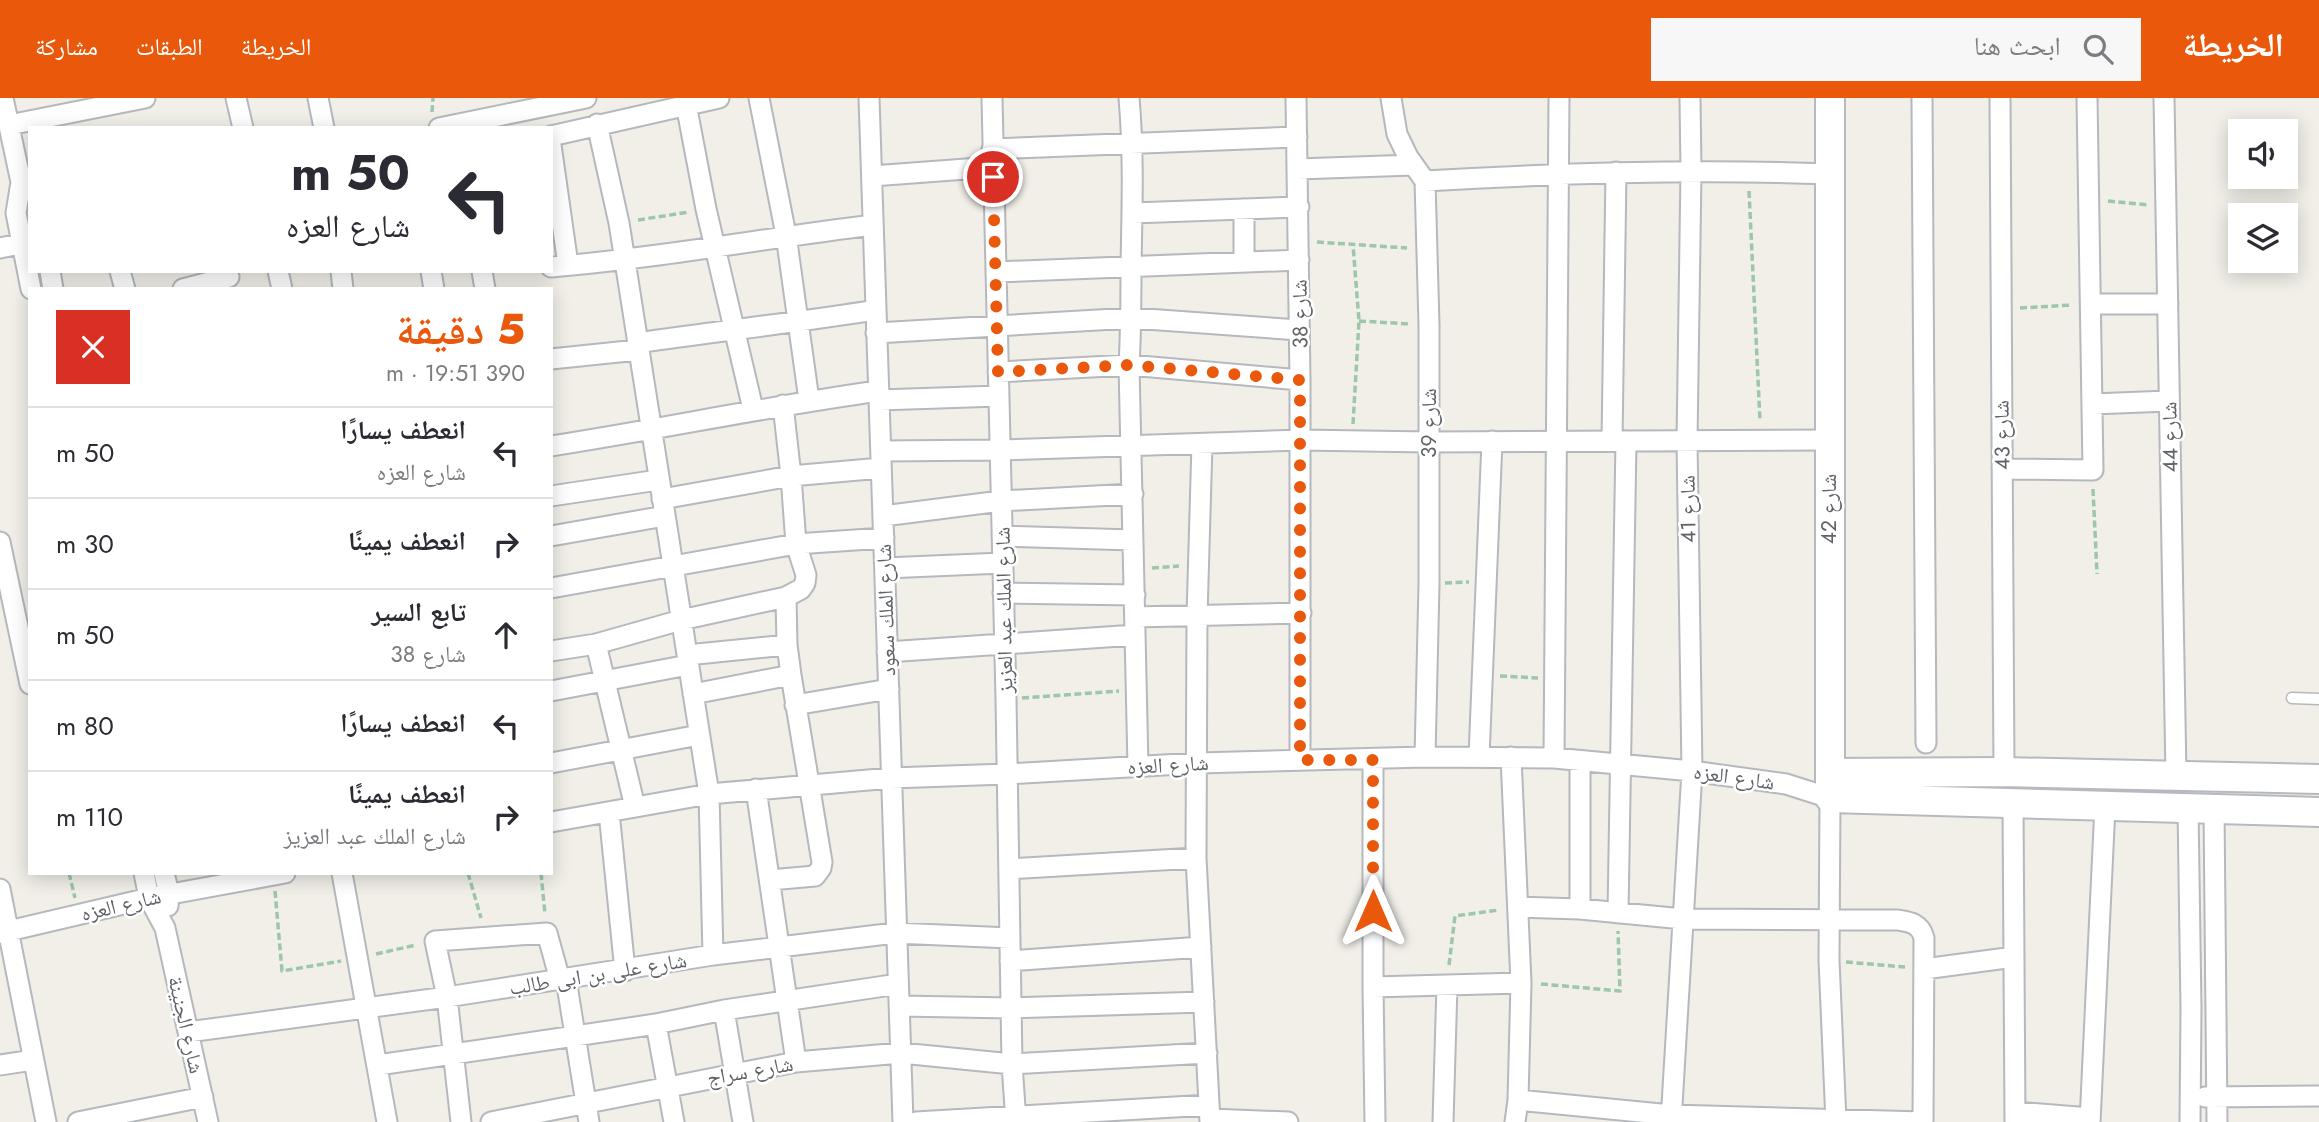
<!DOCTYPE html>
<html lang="ar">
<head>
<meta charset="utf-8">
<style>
	:root { --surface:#fff; --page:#f7f7f7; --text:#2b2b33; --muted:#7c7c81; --line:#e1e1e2; --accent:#ea580c }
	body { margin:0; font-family:Jost,"Noto Naskh Arabic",sans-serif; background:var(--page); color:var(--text); direction:rtl; height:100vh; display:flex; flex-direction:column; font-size:26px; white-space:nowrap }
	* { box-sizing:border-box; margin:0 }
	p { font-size:23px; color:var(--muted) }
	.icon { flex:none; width:38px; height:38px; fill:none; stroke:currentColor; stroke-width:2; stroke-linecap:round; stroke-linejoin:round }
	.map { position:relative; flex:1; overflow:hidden; direction:ltr }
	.drawer { position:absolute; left:28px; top:189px; width:525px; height:588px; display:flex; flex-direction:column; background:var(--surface); border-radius:0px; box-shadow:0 4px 18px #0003; direction:rtl }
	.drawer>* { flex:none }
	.top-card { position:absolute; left:28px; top:28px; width:525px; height:147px; border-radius:0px; box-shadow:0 4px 18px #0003; direction:rtl; background:#fff; color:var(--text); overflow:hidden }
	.controls { position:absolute; left:2228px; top:21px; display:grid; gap:14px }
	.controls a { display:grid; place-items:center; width:70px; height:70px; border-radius:0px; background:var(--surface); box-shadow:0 4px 18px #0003; font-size:35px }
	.pin { position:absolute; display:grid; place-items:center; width:60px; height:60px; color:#fff; margin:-30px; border:4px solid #fff; border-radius:50%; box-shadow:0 2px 7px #0007 }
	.me { position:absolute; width:77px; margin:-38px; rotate:0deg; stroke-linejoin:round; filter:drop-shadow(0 0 5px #0008) }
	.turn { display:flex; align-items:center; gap:24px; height:147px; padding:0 28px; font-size:32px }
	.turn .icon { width:91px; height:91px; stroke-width:2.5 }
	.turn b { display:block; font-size:49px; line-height:60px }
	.round { display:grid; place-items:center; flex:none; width:74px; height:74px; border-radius:0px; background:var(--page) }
	.summary { display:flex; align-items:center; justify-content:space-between; height:119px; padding:0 28px }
	h1 { font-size:42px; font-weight:800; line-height:52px; color:var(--accent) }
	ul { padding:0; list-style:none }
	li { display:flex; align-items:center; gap:21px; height:91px; padding:0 28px; border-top:2px solid var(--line) }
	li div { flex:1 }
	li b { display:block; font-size:26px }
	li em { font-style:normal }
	header { display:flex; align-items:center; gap:42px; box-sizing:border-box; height:98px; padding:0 35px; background:var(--accent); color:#fff }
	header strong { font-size:33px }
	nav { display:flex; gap:38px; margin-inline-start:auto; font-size:24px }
	.search { width:490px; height:63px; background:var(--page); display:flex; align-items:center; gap:18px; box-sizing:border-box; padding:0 24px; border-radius:0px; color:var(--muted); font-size:26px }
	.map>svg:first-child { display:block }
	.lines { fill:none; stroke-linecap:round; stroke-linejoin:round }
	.service-casing { stroke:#b5b8bc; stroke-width:13 }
	.minor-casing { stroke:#b5b8bc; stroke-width:23 }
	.secondary-casing { stroke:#b6babf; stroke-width:32 }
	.path { stroke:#9cc7a9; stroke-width:3.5; stroke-dasharray:7 3.5; stroke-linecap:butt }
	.service { stroke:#fff; stroke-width:10 }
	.minor { stroke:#fff; stroke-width:19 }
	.secondary { stroke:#fff; stroke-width:28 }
	.route { stroke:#ea580c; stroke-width:12; stroke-dasharray:0 21.6 }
	.labels { text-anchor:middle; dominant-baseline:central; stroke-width:5; stroke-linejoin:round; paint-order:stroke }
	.street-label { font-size:21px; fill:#5f6368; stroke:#fff }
</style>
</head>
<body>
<header>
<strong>الخريطة</strong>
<div class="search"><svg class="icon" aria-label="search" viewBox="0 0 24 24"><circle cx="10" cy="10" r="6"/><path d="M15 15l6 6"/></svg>ابحث هنا</div>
<nav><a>الخريطة</a><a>الطبقات</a><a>مشاركة</a></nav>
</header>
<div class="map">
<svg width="2319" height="1024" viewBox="0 0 2319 1024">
	<rect width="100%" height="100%" fill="#f1efe8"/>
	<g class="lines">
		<defs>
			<path id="service" d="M2292,600L2319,601"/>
			<path id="minor" d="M3,0L21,84L27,93
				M236,0L243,30
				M318,0L324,30
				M759,0L786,137L809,302
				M869,0L903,1024
				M992,0L1006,601L1012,966L1016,1024
				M1129,0C1134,57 1132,112 1131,169C1131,202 1131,234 1129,267L1138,669
				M1296,0L1300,282V661
				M1391,0L1397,36L1408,59L1425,83L1429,227V486L1425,659
				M1922,0L1926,645
				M2000,0L2004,674
				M2164,0L2176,678
				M686,6L706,111L753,311
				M597,26L619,125L709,696L713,857
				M9,27L145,0
				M439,30L586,0
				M551,38L719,0
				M551,47L568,167
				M992,51L1297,39
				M1298,71L1413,67
				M872,78L993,69
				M1425,83C1560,75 1695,71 1830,76
				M21,84L16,115L31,191
				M1133,115L1299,109
				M0,150L30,144
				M1244,164V111
				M551,169C659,160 766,140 873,127
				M50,173L53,191
				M120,173L125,191
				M278,173L282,191
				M341,173L343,191
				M431,173L434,191
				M482,173L485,191
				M996,174L1299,162
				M183,191L229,179
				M2091,206H2168
				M876,235L1132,220L1299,232
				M637,245C717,233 796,225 875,212
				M551,261L638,252
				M998,274L1129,267L1300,282
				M879,302L999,298
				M2092,306L2169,303
				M1612,343L1616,74
				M1202,346L1197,518L1196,760L1210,1024
				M551,348C661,331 769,308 879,293
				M881,353L1000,352L1300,342L1429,344L1829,342
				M2002,371L2093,372L2087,0
				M551,398L658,382
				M662,401L791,378L881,370
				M883,418L1001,403L1133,396
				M551,438L665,418
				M1002,438L1133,442
				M0,444L30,586
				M885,470L1003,465
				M551,490L796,446L884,440
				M1003,495L1135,497
				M1135,519L1301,515
				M596,546L635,709
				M551,553L596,546L681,522L786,499L801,491L805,485L806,477L796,446L791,378L783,307
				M887,554L1135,537
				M687,557L787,547
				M551,593L688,567
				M693,596L791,577
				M795,607L889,591
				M1479,659L1492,343
				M1511,659L1521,885L1518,1002L1515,1024
				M1554,660L1559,0
				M1373,662V889L1375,1024
				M1580,663V811
				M551,665L699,637
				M756,691L796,964
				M2013,705L2015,1024
				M2188,710L2191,910L2190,1024
				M2214,711L2217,1024
				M609,714L625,873
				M551,724L709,696L891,680L1007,676L1198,665L1425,659L1554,660L1692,673L1786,686L1830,700L1829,862L1836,1024
				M1009,771L1196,760
				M144,775L149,800L165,830L208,1024
				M164,775L169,796L168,808
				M342,775L387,1024
				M770,782L815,778L821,770L822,764L791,577L787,547L786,499
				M0,791L46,1024
				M1519,809L1580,811L1683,821L1897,822C1910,824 1920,825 1924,840L1923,1024
				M1618,815L1626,343
				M0,835L149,800L285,775
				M1010,863L1201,849
				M1924,871L2014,859
				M566,881L589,1024
				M1373,889L1521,885
				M900,908L1011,910L1204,904
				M724,912L743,1024
				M656,926L674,1024
				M188,934L447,899L713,857L895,835L1010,840
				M0,967L33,962
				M378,967L656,926L724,912L898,886
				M2205,999L2319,998
				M1518,1002L1671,1017L1923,1024
				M2015,1014L2090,1020
				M1210,1021L1288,1024
				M78,1024L203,999
				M461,1024L447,899L435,843L547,835L560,882
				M491,1024L796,964L901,955L1012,966L1207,955
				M916,1024L1209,1007
				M1443,1024L1447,887
				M1671,1024L1692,673L1687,343L1691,73L1690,0
				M2090,1024L2105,708"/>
			<path id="secondary" d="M1830,0V700L2319,714
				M1830,675L2004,674L2319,681"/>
		</defs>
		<use href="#service" class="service-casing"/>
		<use href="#minor" class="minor-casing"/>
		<use href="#secondary" class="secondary-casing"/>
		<path class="path" d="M432,14L433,0
			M1749,93L1760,323
			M2108,103L2149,107
			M638,122L689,114
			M1317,144L1407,150
			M2020,210L2072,207
			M1359,223L1410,226
			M1353,326L1359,223L1353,147
			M2093,391L2097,476
			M1152,470L1179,468
			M1445,485L1469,484
			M1500,578L1538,580
			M1022,600L1119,593
			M69,775L75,800
			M468,775L481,820
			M541,775L545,816
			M275,793L282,873L341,863
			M376,856L416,847
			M1846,864L1905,869
			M1449,867L1455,818L1499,812
			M1541,886L1620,893L1618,833"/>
		<use href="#service" class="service"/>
		<use href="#minor" class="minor"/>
		<use href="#secondary" class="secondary"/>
	</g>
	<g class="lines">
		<path class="route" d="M993,79L998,274L1129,267L1300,282V662H1373V813"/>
	</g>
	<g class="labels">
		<g class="street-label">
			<text transform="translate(1300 216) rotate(-91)">شارع 38</text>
			<text transform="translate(1429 325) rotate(-90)">شارع 39</text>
			<text transform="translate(2002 337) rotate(-91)">شارع 43</text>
			<text transform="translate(2170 339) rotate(-91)">شارع 44</text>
			<text transform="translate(1688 411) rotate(-91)">شارع 41</text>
			<text transform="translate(1829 411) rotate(-90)">شارع 42</text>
			<text transform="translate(886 512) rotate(-92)">شارع الملك سعود</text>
			<text transform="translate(1004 512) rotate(-91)">شارع الملك عبد العزيز</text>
			<text transform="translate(1168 667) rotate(-3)">شارع العزه</text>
			<text transform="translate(1734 679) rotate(8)">شارع العزه</text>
			<text transform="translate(121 807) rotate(-13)">شارع العزه</text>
			<text transform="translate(598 876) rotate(-9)">شارع على بن ابى طالب</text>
			<text transform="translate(186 927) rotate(77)">شارع الجنينة</text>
			<text transform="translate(750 973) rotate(-10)">شارع سراج</text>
		</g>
	</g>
</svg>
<div class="controls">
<a><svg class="icon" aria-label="sound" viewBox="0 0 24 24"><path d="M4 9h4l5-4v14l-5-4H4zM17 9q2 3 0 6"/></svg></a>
<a><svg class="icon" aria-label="layers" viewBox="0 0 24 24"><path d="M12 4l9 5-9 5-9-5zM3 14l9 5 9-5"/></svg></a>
</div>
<div class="pin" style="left:993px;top:79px;background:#d93025"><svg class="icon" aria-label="arrive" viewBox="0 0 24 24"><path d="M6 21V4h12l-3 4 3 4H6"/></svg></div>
<svg class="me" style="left:1373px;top:813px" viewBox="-20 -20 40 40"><path d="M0-17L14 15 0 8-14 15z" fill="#ea580c" stroke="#fff" stroke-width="4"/></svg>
<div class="top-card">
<div class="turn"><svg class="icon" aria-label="left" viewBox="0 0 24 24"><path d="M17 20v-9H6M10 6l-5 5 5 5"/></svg><div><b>50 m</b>شارع العزه</div></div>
</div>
<section class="drawer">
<div class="summary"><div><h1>5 دقيقة</h1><p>390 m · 19:51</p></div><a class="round" style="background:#d93025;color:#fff"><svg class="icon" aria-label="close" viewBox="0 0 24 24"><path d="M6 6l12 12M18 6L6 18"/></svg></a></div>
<ul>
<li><svg class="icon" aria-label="left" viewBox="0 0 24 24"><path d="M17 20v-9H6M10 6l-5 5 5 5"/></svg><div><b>انعطف يسارًا</b><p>شارع العزه</p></div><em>50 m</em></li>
<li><svg class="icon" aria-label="right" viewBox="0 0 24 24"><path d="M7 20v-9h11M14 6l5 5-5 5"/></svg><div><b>انعطف يمينًا</b></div><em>30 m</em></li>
<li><svg class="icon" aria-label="ahead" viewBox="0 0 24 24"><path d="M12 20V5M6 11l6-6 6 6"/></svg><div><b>تابع السير</b><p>شارع 38</p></div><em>50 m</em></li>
<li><svg class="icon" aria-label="left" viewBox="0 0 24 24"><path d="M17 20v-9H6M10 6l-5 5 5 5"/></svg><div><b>انعطف يسارًا</b></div><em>80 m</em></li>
<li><svg class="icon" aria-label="right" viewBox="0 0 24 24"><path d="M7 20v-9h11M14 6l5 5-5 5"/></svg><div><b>انعطف يمينًا</b><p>شارع الملك عبد العزيز</p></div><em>110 m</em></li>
</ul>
</section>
</div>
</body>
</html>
